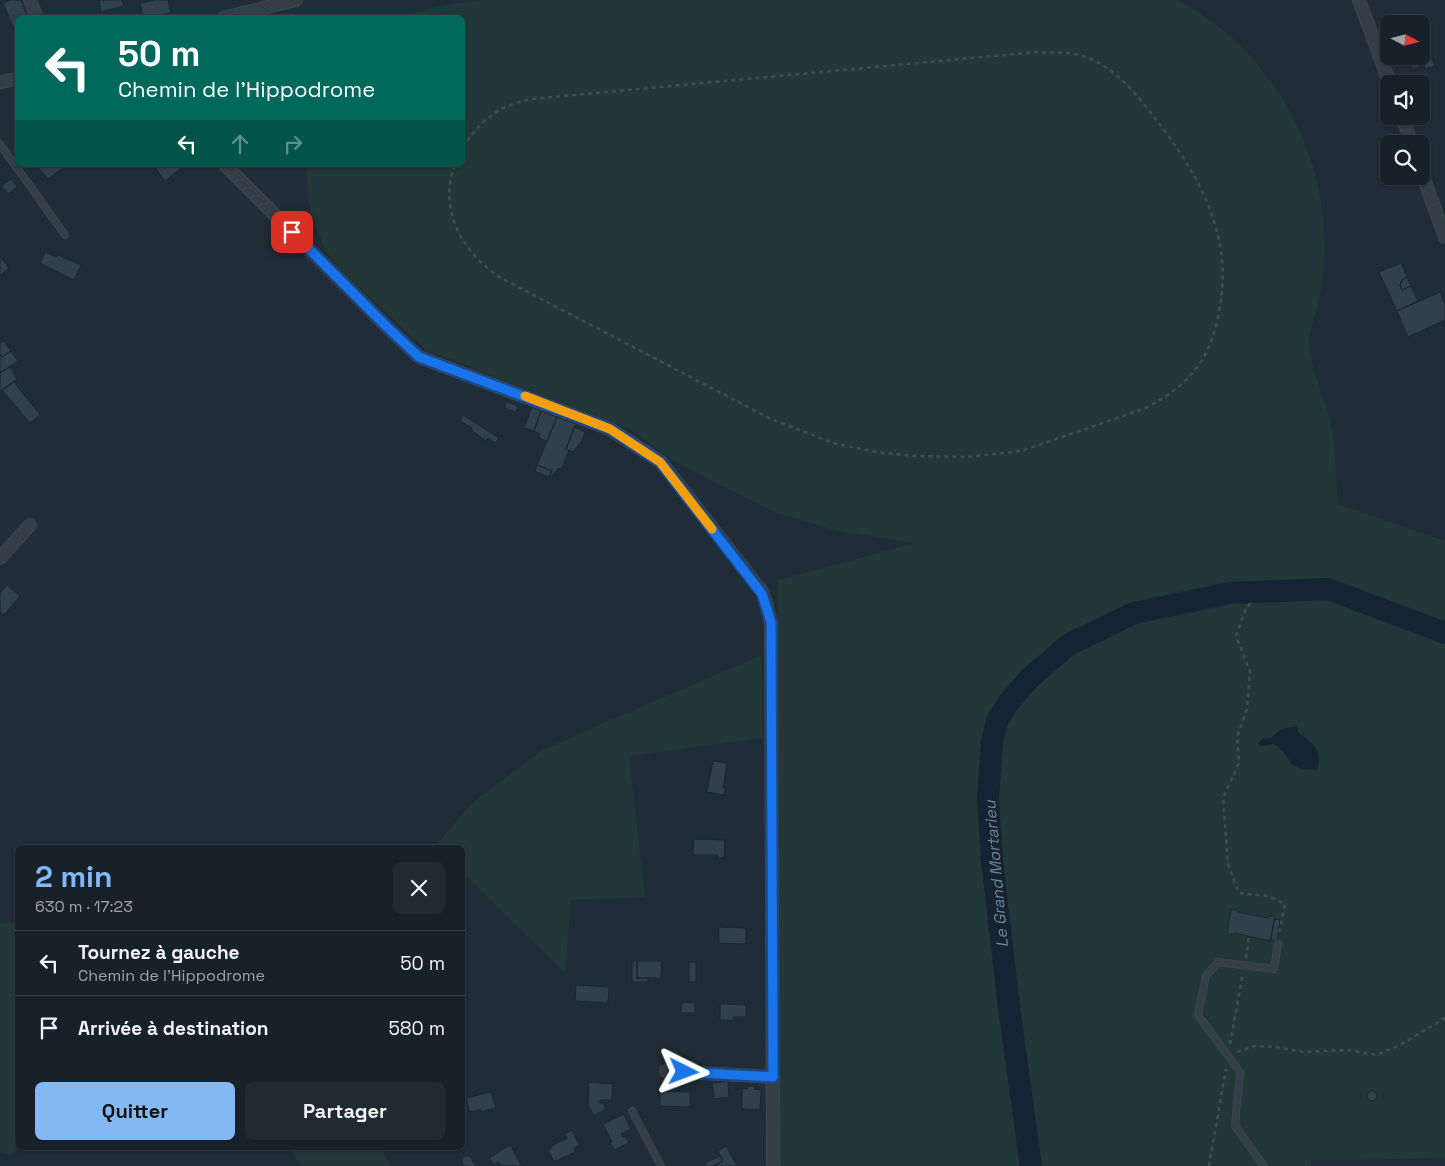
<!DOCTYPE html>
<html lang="fr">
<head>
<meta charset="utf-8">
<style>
	:root { --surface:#182129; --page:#212931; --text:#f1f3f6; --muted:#9fa3a8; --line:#363e46; --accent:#82b9f5 }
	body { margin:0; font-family:"Space Grotesk",sans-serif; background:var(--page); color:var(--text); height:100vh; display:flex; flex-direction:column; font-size:19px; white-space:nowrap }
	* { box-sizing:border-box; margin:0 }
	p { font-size:16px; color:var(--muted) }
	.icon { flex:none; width:28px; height:28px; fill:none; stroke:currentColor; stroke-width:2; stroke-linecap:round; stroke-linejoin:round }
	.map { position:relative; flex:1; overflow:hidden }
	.sheet { position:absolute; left:15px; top:845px; width:450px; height:305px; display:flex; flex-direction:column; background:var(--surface); border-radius:8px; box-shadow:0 1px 4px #0004,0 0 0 1px var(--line) }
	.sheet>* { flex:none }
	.banner { position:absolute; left:15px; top:15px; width:450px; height:152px; border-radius:8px; box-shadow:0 1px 4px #0004,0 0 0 1px var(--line); background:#00695c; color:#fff; overflow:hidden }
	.needle { width:32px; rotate:97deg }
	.fabs { position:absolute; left:1380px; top:15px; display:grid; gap:10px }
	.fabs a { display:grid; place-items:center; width:50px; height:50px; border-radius:8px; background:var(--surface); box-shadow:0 1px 4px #0004,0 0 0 1px var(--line); font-size:25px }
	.pin { position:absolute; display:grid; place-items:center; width:42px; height:42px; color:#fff; margin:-21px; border-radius:10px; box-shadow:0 2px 8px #0006 }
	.me { position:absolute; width:55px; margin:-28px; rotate:93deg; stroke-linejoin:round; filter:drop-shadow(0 0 4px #0008) }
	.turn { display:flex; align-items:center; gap:18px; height:105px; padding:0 20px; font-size:22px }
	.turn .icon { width:65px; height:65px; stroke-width:2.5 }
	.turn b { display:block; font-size:35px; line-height:42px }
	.lanes { display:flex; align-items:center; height:48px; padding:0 20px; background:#0003; justify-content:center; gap:25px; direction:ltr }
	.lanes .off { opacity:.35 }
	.round { display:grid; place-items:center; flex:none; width:52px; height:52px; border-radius:8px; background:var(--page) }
	.summary { display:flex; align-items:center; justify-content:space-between; height:85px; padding:0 20px }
	h1 { font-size:30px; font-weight:800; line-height:38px; color:var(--accent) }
	.cta { display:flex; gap:10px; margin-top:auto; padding:10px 20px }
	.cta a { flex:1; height:58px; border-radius:8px; background:var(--accent); color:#111; font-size:20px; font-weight:800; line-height:58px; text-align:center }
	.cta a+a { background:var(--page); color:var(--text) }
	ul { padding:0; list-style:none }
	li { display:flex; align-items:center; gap:15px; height:65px; padding:0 20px; border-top:1px solid var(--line) }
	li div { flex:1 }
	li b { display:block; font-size:19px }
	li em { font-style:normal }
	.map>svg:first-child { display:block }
	.green { fill:#223738 }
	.water { fill:#152434 }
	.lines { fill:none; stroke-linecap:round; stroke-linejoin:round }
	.river { stroke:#152434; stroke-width:22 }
	.building { fill:#32404e; stroke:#1b252e }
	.lane-casing { stroke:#3d4751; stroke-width:8 }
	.street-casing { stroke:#3d4751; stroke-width:14 }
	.path { stroke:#3b5050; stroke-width:2.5; stroke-dasharray:4 4; stroke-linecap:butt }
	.lane { stroke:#343e47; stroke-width:6 }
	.street { stroke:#343e47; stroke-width:12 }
	.route-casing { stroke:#114b97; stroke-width:12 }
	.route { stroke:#1a73e8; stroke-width:9 }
	.slow { stroke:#f59e0b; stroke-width:9 }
	.labels { text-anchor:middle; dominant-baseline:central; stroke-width:5; stroke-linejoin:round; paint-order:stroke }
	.water-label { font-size:16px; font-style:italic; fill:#6786a3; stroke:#19232c }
</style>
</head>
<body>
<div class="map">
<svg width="1445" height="1166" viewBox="0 0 1445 1166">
	<rect width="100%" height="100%" fill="#202c37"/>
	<path class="green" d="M487,0H1177C1273,50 1331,155 1324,263C1323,279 1320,296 1316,311C1314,322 1308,333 1309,344C1312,374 1325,396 1331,425C1336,450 1336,478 1338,504L1445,541V1158L1311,1161V1166H779L778,580L915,543L837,531L774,512L717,484L668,457L628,428L426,350L339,268L325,250L312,216L308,199L306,165H462V18L405,17C431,5 459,3 487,0Z
		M761,655L763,738L629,756L645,897L571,900L565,973L463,873L462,848L435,846L472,803L542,750Z
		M17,921L18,1148H20L10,1155L0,1152V924Z
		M289,1148H381L391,1166H301Z"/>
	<path class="water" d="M1297,726L1298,732C1311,742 1324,751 1317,769C1287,774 1292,755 1274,744L1260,746L1258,744L1262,739L1271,738L1281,729Z"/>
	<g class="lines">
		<path class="river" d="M1031,1166L1010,1015L992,861L988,798L992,741L998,719L1009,702L1030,678L1068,645L1103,628L1134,613L1230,593L1328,589L1445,633"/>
	</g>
	<path class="building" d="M10,0H21L28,18H18V33L16,28L14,29L3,3Z
		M99,0H122L124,6L101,12Z
		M155,0H168L171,13L143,18L140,3Z
		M1431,57L1435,66L1425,69L1424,65L1412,70L1411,64Z
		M38,165H67L48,179L37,166Z
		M161,165H185L165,181L156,169Z
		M11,179L17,187L8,194L1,186Z
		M45,252L57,257L58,255L81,265L74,280L40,263Z
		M0,256L9,268L0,276Z
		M1401,263L1407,277L1402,280L1400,285L1402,290L1411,286L1418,301L1397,311L1379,272Z
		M1407,277L1411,286L1402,290L1400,285L1402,280Z
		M1440,292L1445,304V320L1408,337L1397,311Z
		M4,341L11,351L2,357L0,354V343Z
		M11,351L18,361L0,373V354L2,357Z
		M10,367L17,379L0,392V373Z
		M14,382L40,415L30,423L2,390Z
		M506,401L518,406L516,412L504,408Z
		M532,407L541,411L534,431L524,428Z
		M541,411L557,417L547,442L539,438L540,434L534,431Z
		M463,415L499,438L495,443L488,438L486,441L471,430L472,428L460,421Z
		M557,417L576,424L566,449L569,451L561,469L558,468L555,473L549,477L552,471L537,465Z
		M574,427L585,432L582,441L573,452L566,449Z
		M537,465L552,471L549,477L535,471Z
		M7,585L20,596L4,615L0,612V593Z
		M713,761L727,763L723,788H725L724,795L707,792Z
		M694,839L725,840L724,858L717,857L718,855H693Z
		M1231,909L1237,910L1238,912L1268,918L1269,916L1275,917L1270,941L1234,933L1233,935L1227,933Z
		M1274,919L1280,920L1277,941L1271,940Z
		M719,927L746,928V944L719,943Z
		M632,961H637V978H648V982H632Z
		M637,961H662L661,978H637Z
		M689,962H696V982H689Z
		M576,985L609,987L608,1003L575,1001Z
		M682,1002L695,1003V1013H681Z
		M720,1004L746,1005V1017H733V1020H720Z
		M728,1081L729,1097L714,1099L712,1083Z
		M589,1082L613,1084L612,1100H600V1103H603L606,1109L594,1116L588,1105Z
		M748,1086H754V1089L761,1090L760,1110L742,1109V1088L747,1089Z
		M660,1091L690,1092V1107L660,1106Z
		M1367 1096a5 5 0 1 1 10 0a5 5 0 1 1-10 0Z
		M491,1092L496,1108L481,1112V1110L470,1112L466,1098Z
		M624,1114L631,1129L621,1134L623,1137L625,1136L629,1143L614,1150L610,1143L612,1142L603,1124Z
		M572,1130L579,1145L574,1148L575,1152L554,1162L549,1151L553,1145L567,1138L565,1134Z
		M510,1145L522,1166H501L499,1162L494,1165L489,1158Z
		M726,1146L737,1166H713L723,1161L718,1151Z
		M720,1156L723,1161L713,1166H706L705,1163Z"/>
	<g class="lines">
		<defs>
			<path id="lane" d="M0,144L65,235
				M632,1111L661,1166
				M467,1161L470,1166
				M1264,1166L1235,1126L1240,1072L1198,1015L1206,976L1218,962L1274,969L1278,944"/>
			<path id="street" d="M30,0L37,18
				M1359,0L1390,84
				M223,18L296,0
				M0,82L18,79
				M1402,116L1412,144
				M225,165L387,327L419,357L610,429L661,462L763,593L771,622L773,1166
				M1421,171L1445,237
				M0,558L30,525
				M666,1071L773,1077"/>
		</defs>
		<use href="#lane" class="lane-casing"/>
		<use href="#street" class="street-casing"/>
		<path class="path" d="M455,165C437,211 464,254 501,278L769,418L833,443L876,452L914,456L967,457L1021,451L1146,408C1187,386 1209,362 1218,317C1235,241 1203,181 1158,122C1138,96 1114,65 1082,56C1068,51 1051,53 1036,52L531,99C498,106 480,120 462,149
			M1250,603L1245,611L1236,636L1250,671L1247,709L1237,737L1239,763L1223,798L1228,864L1239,893L1268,896L1285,904L1279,935
			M1246,958L1249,936
			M1230,1044L1243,973
			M1237,1052L1255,1046L1276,1047L1303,1052L1348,1050L1376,1055L1400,1045L1445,1018
			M1209,1166L1226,1069"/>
		<use href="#lane" class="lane"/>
		<use href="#street" class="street"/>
	</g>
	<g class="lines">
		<defs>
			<path id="route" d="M292,232L387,327L419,357L610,429L660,462L762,594L771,622L773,1077L684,1072"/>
		</defs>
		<use href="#route" class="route-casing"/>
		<use href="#route" class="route"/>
		<path class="slow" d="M525,396L610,429L660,462L712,529"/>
	</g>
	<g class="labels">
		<g class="water-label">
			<text transform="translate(996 874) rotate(-95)">Le Grand Mortarieu</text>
		</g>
	</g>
</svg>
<div class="fabs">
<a><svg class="needle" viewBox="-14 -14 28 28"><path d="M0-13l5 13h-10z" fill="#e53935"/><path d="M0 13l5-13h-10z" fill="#9fa3a8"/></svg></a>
<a><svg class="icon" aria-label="sound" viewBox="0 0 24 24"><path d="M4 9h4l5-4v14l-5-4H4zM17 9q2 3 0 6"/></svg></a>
<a><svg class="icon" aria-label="search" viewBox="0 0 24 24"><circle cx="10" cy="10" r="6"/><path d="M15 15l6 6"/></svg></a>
</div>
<div class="pin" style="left:292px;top:232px;background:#d93025"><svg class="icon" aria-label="arrive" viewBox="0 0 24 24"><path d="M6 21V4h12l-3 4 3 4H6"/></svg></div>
<svg class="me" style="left:684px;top:1072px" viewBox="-20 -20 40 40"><path d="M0-17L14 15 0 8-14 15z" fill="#1a73e8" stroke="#fff" stroke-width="4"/></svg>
<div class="banner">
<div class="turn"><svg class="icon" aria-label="left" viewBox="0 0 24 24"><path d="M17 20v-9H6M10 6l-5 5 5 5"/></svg><div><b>50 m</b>Chemin de l'Hippodrome</div></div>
<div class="lanes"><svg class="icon" aria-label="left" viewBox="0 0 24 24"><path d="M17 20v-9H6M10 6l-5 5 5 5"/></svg><svg class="icon off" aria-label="ahead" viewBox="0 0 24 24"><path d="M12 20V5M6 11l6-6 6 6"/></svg><svg class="icon off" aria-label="right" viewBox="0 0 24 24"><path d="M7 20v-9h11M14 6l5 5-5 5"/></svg></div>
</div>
<section class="sheet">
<div class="summary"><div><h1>2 min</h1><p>630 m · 17:23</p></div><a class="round"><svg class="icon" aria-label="close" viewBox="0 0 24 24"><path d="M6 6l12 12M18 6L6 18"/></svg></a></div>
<ul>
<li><svg class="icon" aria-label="left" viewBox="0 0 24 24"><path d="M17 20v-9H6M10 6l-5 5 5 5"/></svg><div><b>Tournez à gauche</b><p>Chemin de l'Hippodrome</p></div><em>50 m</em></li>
<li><svg class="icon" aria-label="arrive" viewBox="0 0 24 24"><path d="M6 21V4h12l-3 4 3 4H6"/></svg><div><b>Arrivée à destination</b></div><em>580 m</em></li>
</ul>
<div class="cta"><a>Quitter</a><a>Partager</a></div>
</section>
</div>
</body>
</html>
